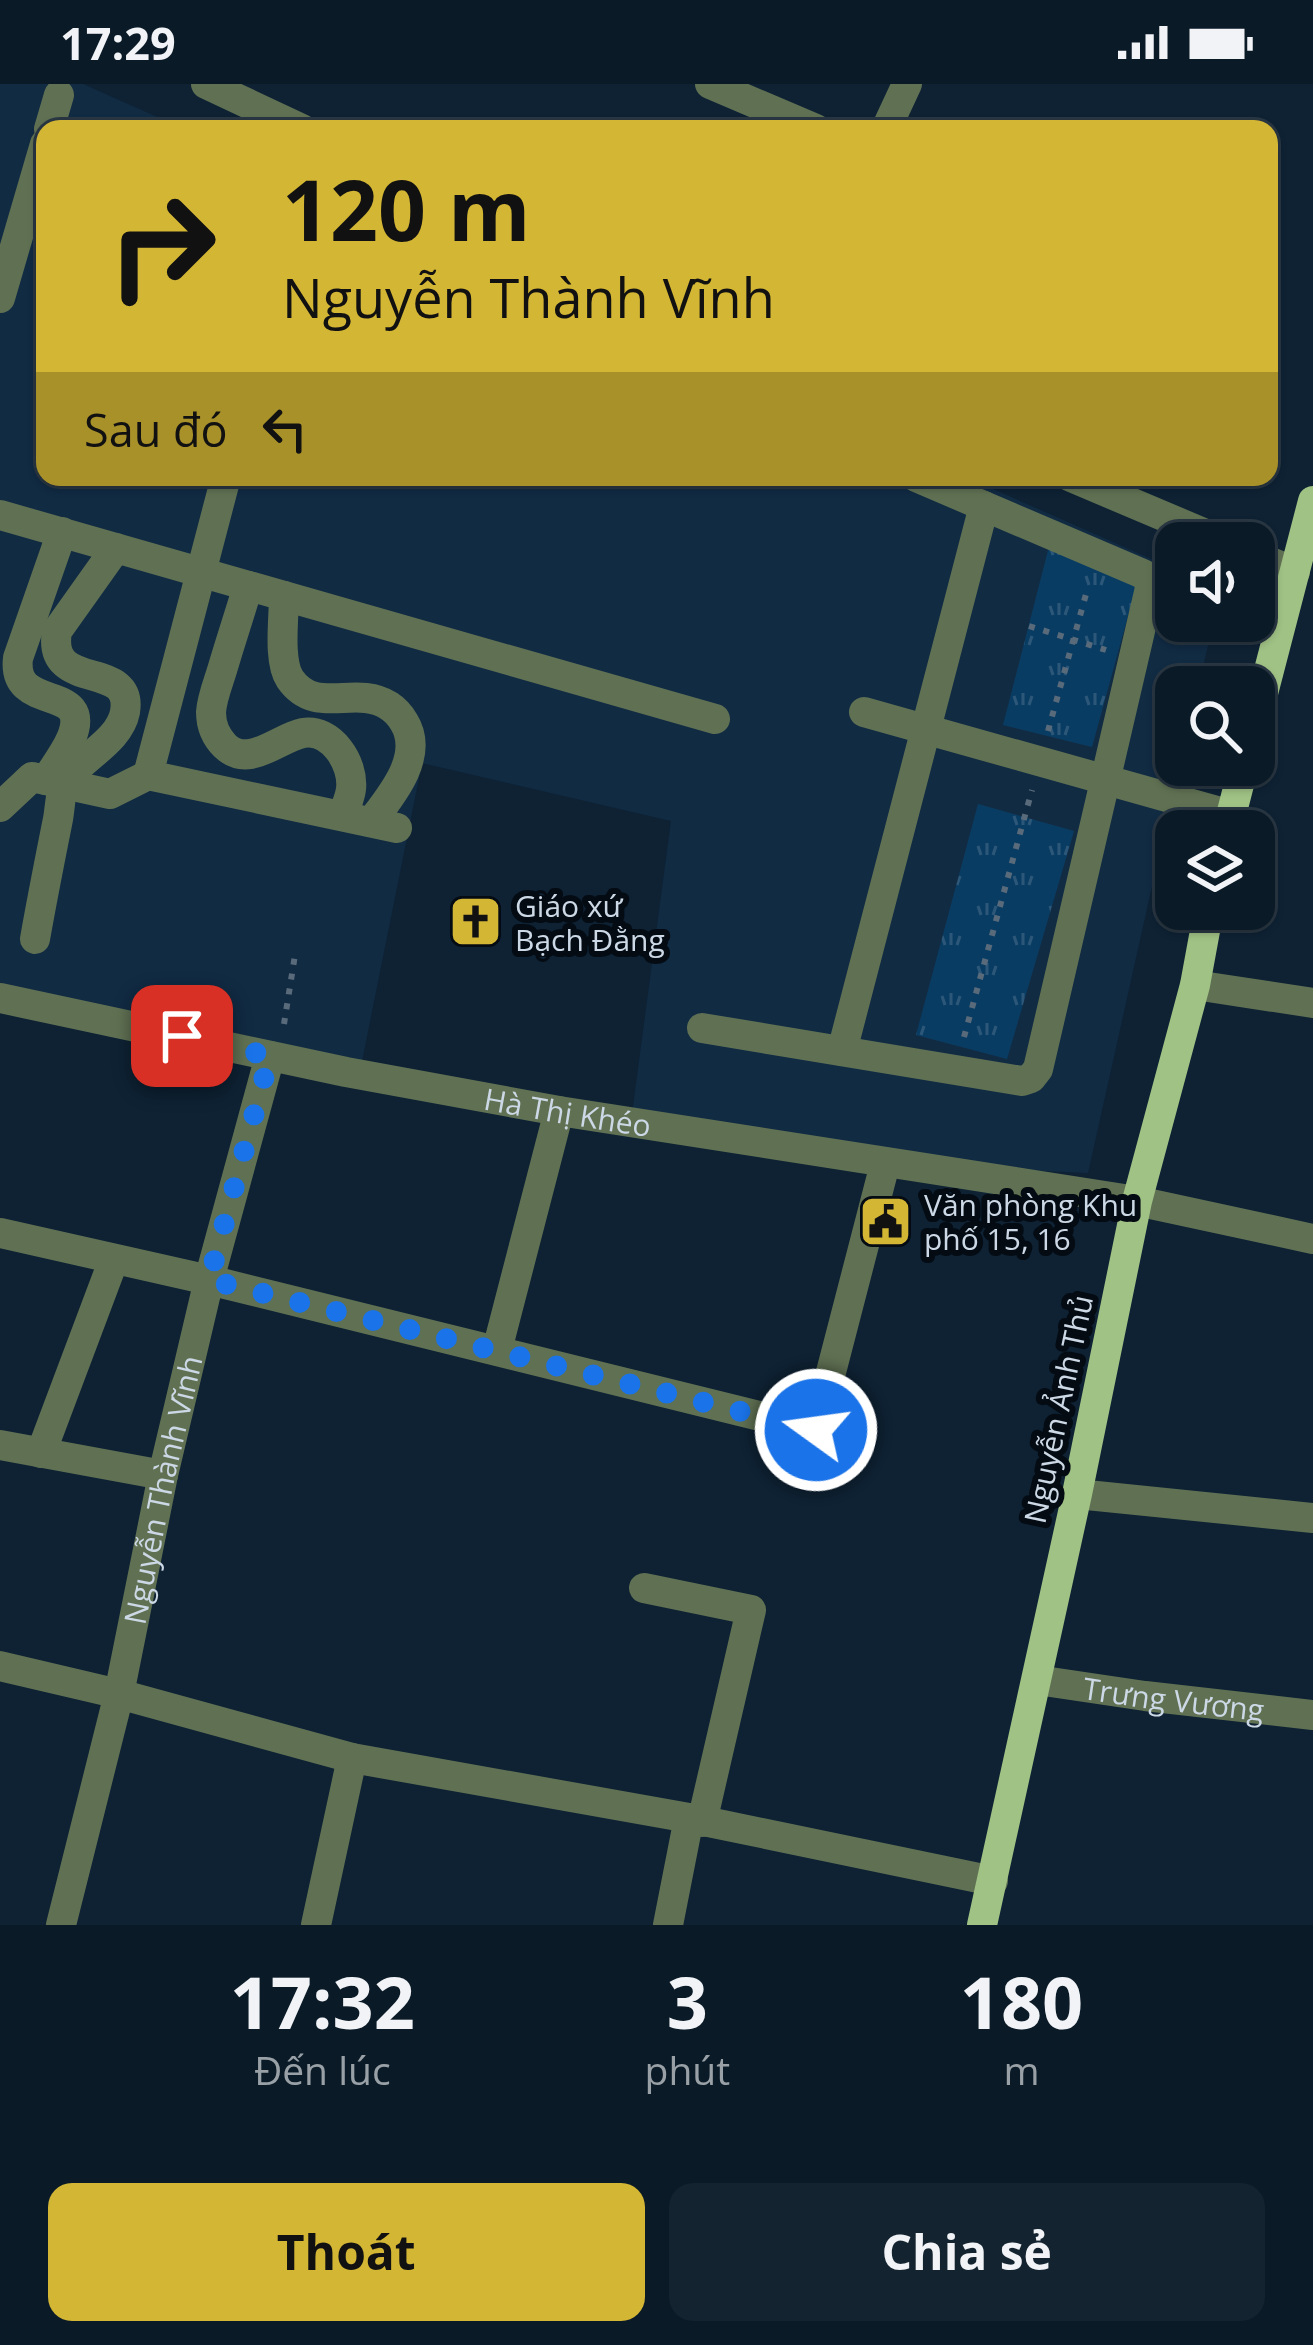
<!DOCTYPE html>
<html lang="vi">
<head>
<meta charset="utf-8">
<style>
	:root { --surface:#0a1a27; --page:#13232f; --text:#f1f3f6; --muted:#99a1a7; --line:#2a3844; --accent:#d4b635 }
	body { margin:0; font-family:"Open Sans",sans-serif; background:var(--page); color:var(--text); height:100vh; display:flex; flex-direction:column; font-size:45px; white-space:nowrap }
	* { box-sizing:border-box; margin:0 }
	p { font-size:39px; color:var(--muted) }
	.icon { flex:none; width:66px; height:66px; fill:none; stroke:currentColor; stroke-width:2; stroke-linecap:round; stroke-linejoin:round }
	.map { position:relative; height:1841px; overflow:hidden }
	.sheet { display:flex; flex-direction:column; background:var(--surface); flex:1 }
	.sheet>* { flex:none }
	.hud { position:absolute; left:36px; top:36px; width:1242px; height:366px; border-radius:24px; box-shadow:0 3px 9px #0004,0 0 0 3px var(--line); background:#d4b635; color:#111; overflow:hidden }
	.fabs { position:absolute; left:1155px; top:438px; display:grid; gap:24px }
	.fabs a { display:grid; place-items:center; width:120px; height:120px; border-radius:24px; background:var(--surface); box-shadow:0 3px 9px #0004,0 0 0 3px var(--line); font-size:60px }
	.pin { position:absolute; display:grid; place-items:center; width:102px; height:102px; color:#fff; margin:-51px; border-radius:24px; box-shadow:0 6px 18px #0006 }
	.me { position:absolute; width:132px; margin:-66px; rotate:284deg; stroke-linejoin:round; filter:drop-shadow(0 0 9px #0008) }
	.turn { display:flex; align-items:center; gap:42px; height:252px; padding:0 48px; font-size:54px }
	.turn .icon { width:156px; height:156px; stroke-width:2.5 }
	.turn b { display:block; font-size:84px; line-height:102px }
	.then { display:flex; align-items:center; height:114px; padding:0 48px; background:#0003; gap:24px; font-size:45px }
	.eta { display:flex; justify-content:space-evenly; align-items:center; height:204px; text-align:center }
	.eta b { font-size:72px; font-weight:700; line-height:84px }
	.cta { display:flex; gap:24px; margin-top:auto; padding:24px 48px }
	.cta a { flex:1; height:138px; border-radius:24px; background:var(--accent); color:#111; font-size:48px; font-weight:700; line-height:138px; text-align:center }
	.cta a+a { background:var(--page); color:var(--text) }
	.status { display:flex; justify-content:space-between; align-items:center; height:84px; padding:0 60px; background:var(--surface); direction:ltr }
	.status svg { height:33px; fill:currentColor }
	.map>svg:first-child { display:block }
	.built { fill:#112b43 }
	.grass { fill:url(#grass-tufts) }
	.lines { fill:none; stroke-linecap:round; stroke-linejoin:round }
	.path { stroke:#596a7a; stroke-width:6; stroke-dasharray:6 9; stroke-linecap:butt }
	.minor { stroke:#607153; stroke-width:30 }
	.major { stroke:#a0c285; stroke-width:30 }
	.route { stroke:#1a73e8; stroke-width:21; stroke-dasharray:0 37.8 }
	.labels { text-anchor:middle; dominant-baseline:central; stroke-width:12; stroke-linejoin:round; paint-order:stroke }
	.poi-label { font-size:30px; fill:#ccd8e5; stroke:#040b13; text-anchor:start }
	.street-label { font-size:30px; fill:#ccd8e5; stroke:#040b13 }
</style>
</head>
<body>
<div class="status"><b>17:29</b><svg viewBox="0 0 49 12"><path d="M0 12V9h3v3zM5 12V6h3v6zM10 12V3h3v9zM15 12V0h3v12zM26 1h20v11H26zM47 4h2v5h-2z"/></svg></div>
<div class="map">
<svg width="1313" height="1841" viewBox="0 0 1313 1841">
	<defs>
		<pattern id="grass-tufts" width="24" height="20" patternUnits="userSpaceOnUse" patternTransform="scale(3)"><rect width="24" height="20" fill="#093c63"/><path d="M3 7l-1-3M5 7V3M7 7l1-3M15 17l-1-3M17 17v-4M19 17l1-3" fill="none" stroke="#2c5779"/></pattern>
	</defs>
	<rect width="100%" height="100%" fill="#0e2234"/>
	<path class="built" d="M0,0H83L184,45H45V393H966L1176,486V537H1214L1198,603H1176V681H1179L1088,1089L958,1083L632,1030L671,737L422,679L362,977L0,906Z"/>
	<path class="grass" d="M1051,455L1137,499L1092,663L1003,641Z
		M978,720L1074,747L1007,975L916,951Z"/>
	<g class="lines">
		<path class="path" d="M1029,542L1106,566
			M1048,647L1088,503
			M284,940L295,871
			M964,953L1032,706"/>
		<g class="minor">
			<path d="M206,0L302,45"/>
			<path d="M710,0L816,45"/>
			<path d="M49,45L59,11"/>
			<path d="M886,45L907,0"/>
			<path d="M0,214L45,60"/>
			<path d="M1071,393L1227,459"/>
			<path d="M0,431L715,635"/>
			<path d="M1254,471L1295,488"/>
			<path d="M248,502C240,529 231,556 223,583C219,597 212,613 211,628C211,641 216,653 225,662C249,685 278,654 303,649C331,644 354,679 351,705C350,714 345,724 343,732"/>
			<path d="M284,512C284,534 278,577 290,595C310,624 338,611 366,614C383,616 396,624 404,638C425,672 391,712 371,738"/>
			<path d="M864,628L1231,731"/>
			<path d="M148,691L226,393"/>
			<path d="M46,696C54,683 65,669 71,655C95,597 11,631 18,574L62,448"/>
			<path d="M0,723L32,693L110,710L148,691L397,744"/>
			<path d="M35,855C42,815 50,775 58,735C60,725 60,708 65,699C79,674 119,659 125,628C134,574 46,610 57,547L116,464"/>
			<path d="M1195,901L1313,919"/>
			<path id="s1" d="M0,914L346,988L559,1027L1137,1117L1313,1155"/>
			<path d="M702,944L1022,997L1031,994L1038,985L1150,504L1148,495L1143,490L916,393"/>
			<path d="M842,967L984,422"/>
			<path d="M0,1149L209,1196L816,1346L885,1080"/>
			<path d="M497,1266L559,1027"/>
			<path d="M0,1361L163,1391"/>
			<path d="M41,1369L114,1175"/>
			<path d="M1077,1410L1313,1434"/>
			<path d="M644,1504L751,1526L702,1738"/>
			<path d="M0,1582L119,1610L352,1674L689,1734L993,1797"/>
			<path id="s2" d="M1037,1596L1145,1612L1313,1631"/>
			<path id="s3" d="M61,1841L119,1610L163,1391L209,1196L270,972"/>
			<path d="M316,1841L352,1674"/>
			<path d="M668,1841L689,1734"/>
		</g>
		<path class="major" d="M1254,644L1313,417
			M1227,747L1244,681
			M982,1841L1077,1410L1137,1117L1195,901L1209,825"/>
	</g>
	<g class="lines">
		<path class="route" d="M182,952L270,972L209,1196L816,1346"/>
	</g>
	<defs>
		<symbol id="church-square" viewBox="-11 -11 22 22"><rect x="-9" y="-9" width="18" height="18" rx="4" fill="#d4b635" stroke="#040b13"/><path d="M-1.2-6h2.4v3.5h3.3v2.4h-3.3V6h-2.4V-.1h-3.3v-2.4h3.3Z" fill="#111"/></symbol>
		<symbol id="civic-square" viewBox="-11 -11 22 22"><rect x="-9" y="-9" width="18" height="18" rx="4" fill="#d4b635" stroke="#040b13"/><path d="M-.6-6.5H3V-4.5H.6V-3L4-1V1h2V6H-6V1h2V-1L-.6-3ZM-1.2 2.5V6h2.4V2.5Z" fill="#111"/></symbol>
	</defs>
	<g fill-rule="evenodd">
		<use href="#church-square" x="446" y="808" width="59" height="59"/>
		<use href="#civic-square" x="856" y="1108" width="59" height="59"/>
	</g>
	<g class="labels">
		<g class="poi-label">
			<text x="515" y="821">Giáo xứ<tspan x="515" dy="34">Bạch Đằng</tspan></text>
			<text x="924" y="1120">Văn phòng Khu<tspan x="924" dy="34">phố 15, 16</tspan></text>
		</g>
		<g class="street-label">
			<text stroke="none"><textPath href="#s1" startOffset="579">Hà Thị Khéo</textPath></text>
			<text transform="translate(1058 1325) rotate(-78)">Nguyễn Ảnh Thủ</text>
			<text stroke="none"><textPath href="#s3" startOffset="447">Nguyễn Thành Vĩnh</textPath></text>
			<text stroke="none"><textPath href="#s2" startOffset="138">Trưng Vương</textPath></text>
		</g>
	</g>
</svg>
<div class="fabs">
<a><svg class="icon" aria-label="sound" viewBox="0 0 24 24"><path d="M4 9h4l5-4v14l-5-4H4zM17 9q2 3 0 6"/></svg></a>
<a><svg class="icon" aria-label="search" viewBox="0 0 24 24"><circle cx="10" cy="10" r="6"/><path d="M15 15l6 6"/></svg></a>
<a><svg class="icon" aria-label="layers" viewBox="0 0 24 24"><path d="M12 4l9 5-9 5-9-5zM3 14l9 5 9-5"/></svg></a>
</div>
<div class="pin" style="left:182px;top:952px;background:#d93025"><svg class="icon" aria-label="arrive" viewBox="0 0 24 24"><path d="M6 21V4h12l-3 4 3 4H6"/></svg></div>
<svg class="me" style="left:816px;top:1346px" viewBox="-20 -20 40 40"><circle r="17" fill="#1a73e8" stroke="#fff" stroke-width="3"/><path d="M0-11L8 9 0 5-8 9z" fill="#fff"/></svg>
<div class="hud">
<div class="turn"><svg class="icon" aria-label="right" viewBox="0 0 24 24"><path d="M7 20v-9h11M14 6l5 5-5 5"/></svg><div><b>120 m</b>Nguyễn Thành Vĩnh</div></div>
<div class="then">Sau đó<svg class="icon" aria-label="left" viewBox="0 0 24 24"><path d="M17 20v-9H6M10 6l-5 5 5 5"/></svg></div>
</div>
</div>
<section class="sheet">
<div class="eta">
<div><b>17:32</b><p>Đến lúc</p></div>
<div><b>3</b><p>phút</p></div>
<div><b>180</b><p>m</p></div>
</div>
<div class="cta"><a>Thoát</a><a>Chia sẻ</a></div>
</section>
</body>
</html>
